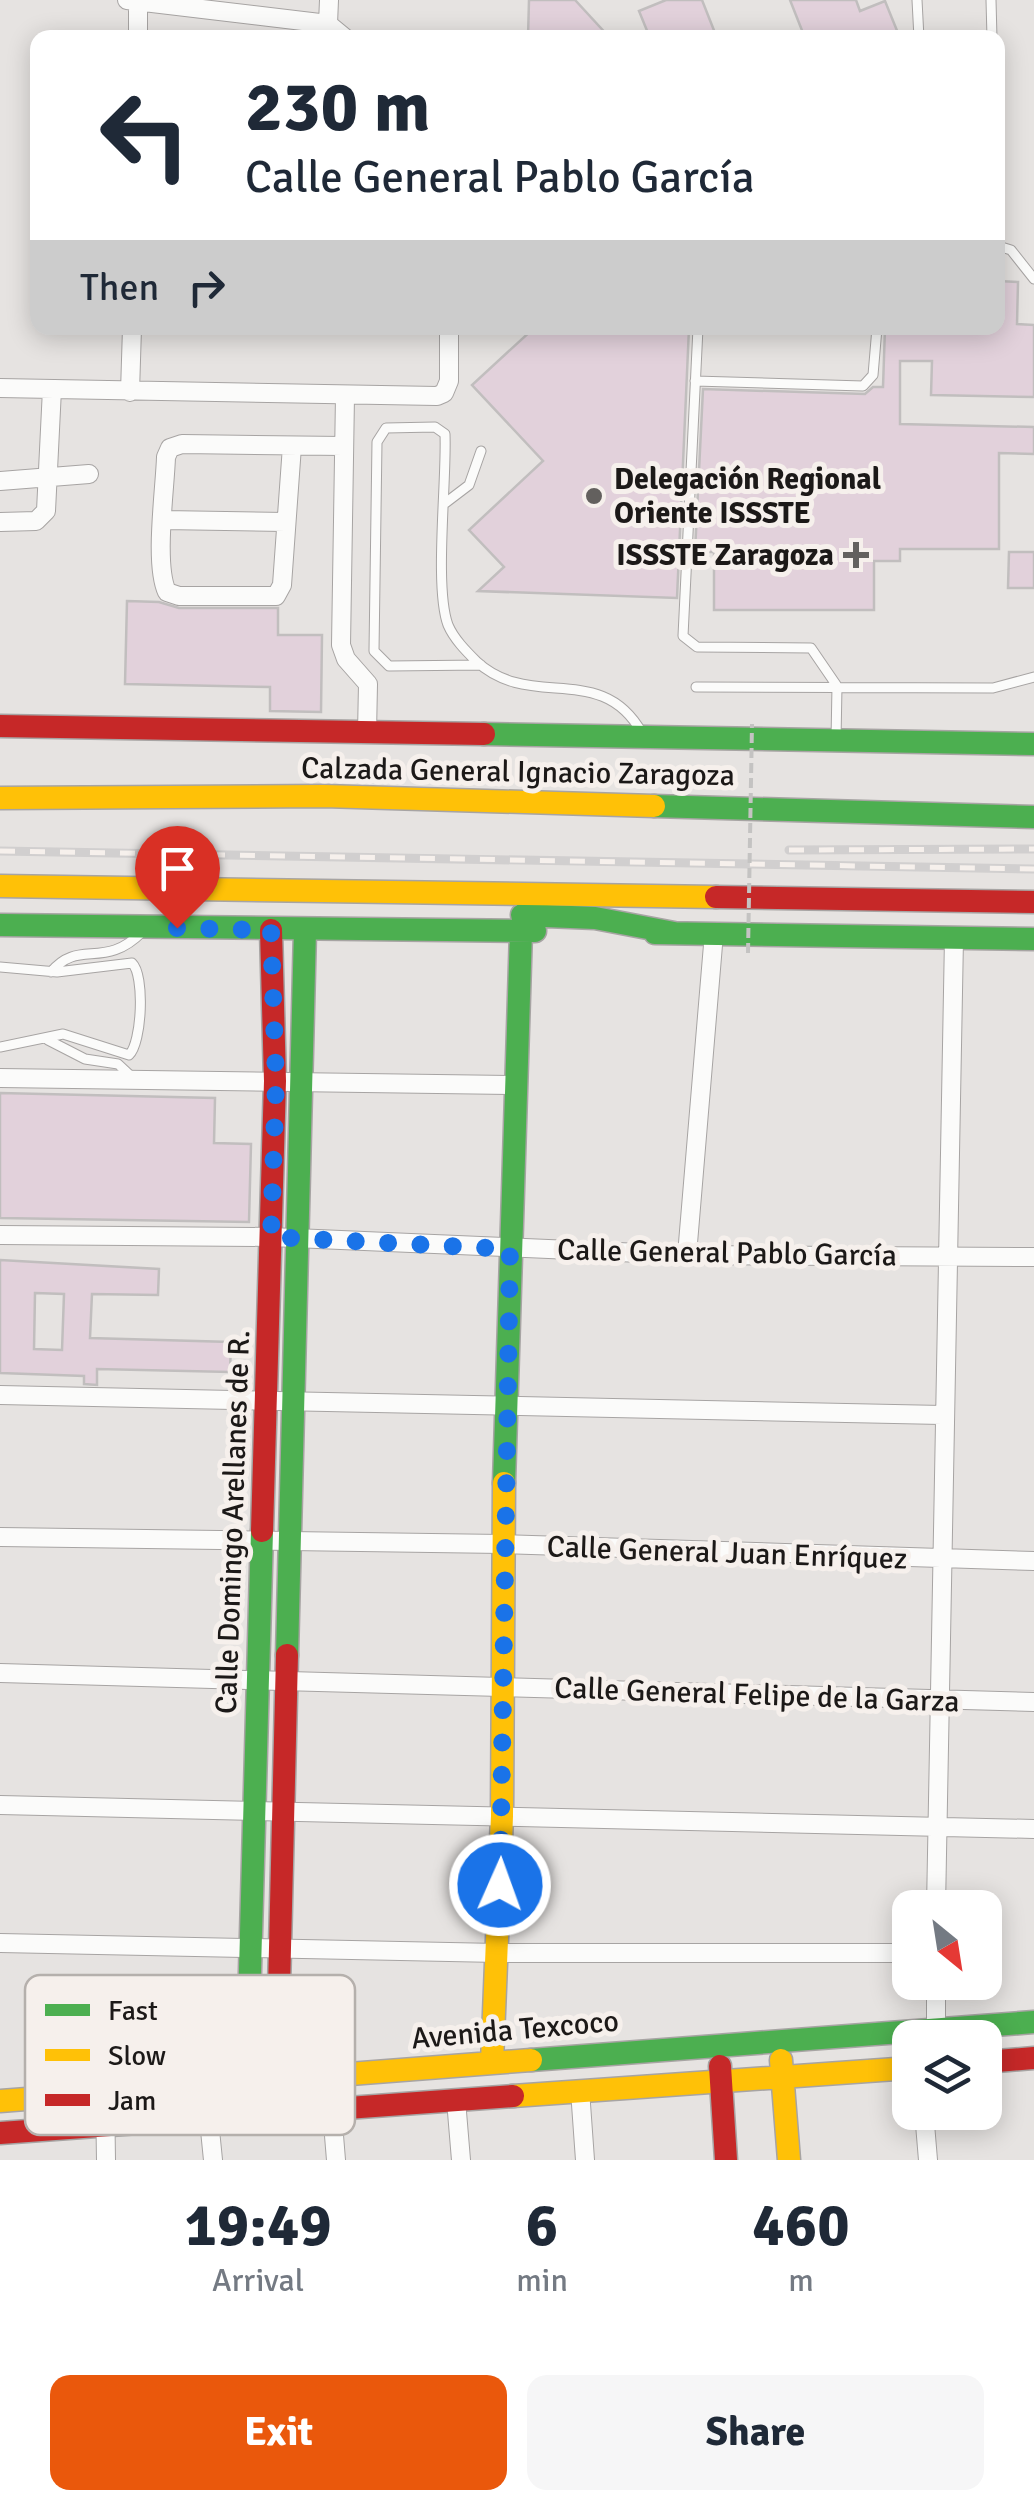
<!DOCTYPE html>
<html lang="en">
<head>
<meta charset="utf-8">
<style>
	:root { --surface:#fff; --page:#f6f6f7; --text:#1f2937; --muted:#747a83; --accent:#ea580c }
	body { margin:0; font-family:Signika,sans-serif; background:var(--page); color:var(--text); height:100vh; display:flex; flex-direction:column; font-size:38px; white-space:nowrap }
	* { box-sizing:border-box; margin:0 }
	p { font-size:32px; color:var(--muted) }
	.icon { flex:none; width:55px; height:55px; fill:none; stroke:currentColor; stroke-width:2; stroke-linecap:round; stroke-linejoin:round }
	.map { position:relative; height:2160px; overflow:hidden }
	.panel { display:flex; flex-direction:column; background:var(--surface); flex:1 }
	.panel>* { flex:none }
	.top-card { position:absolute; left:30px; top:30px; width:975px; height:305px; border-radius:20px; box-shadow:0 5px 25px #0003; background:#fff; color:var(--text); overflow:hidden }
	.needle { width:65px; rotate:150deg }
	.fabs { position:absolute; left:892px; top:1890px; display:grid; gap:20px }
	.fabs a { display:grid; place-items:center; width:110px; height:110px; border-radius:20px; background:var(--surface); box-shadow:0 5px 25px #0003; font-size:50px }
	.pin { position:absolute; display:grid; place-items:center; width:85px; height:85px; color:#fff; margin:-102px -42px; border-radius:50% 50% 50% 0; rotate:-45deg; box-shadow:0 0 10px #0007 }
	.pin .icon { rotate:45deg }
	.me { position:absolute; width:110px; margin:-55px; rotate:2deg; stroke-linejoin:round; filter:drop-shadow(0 0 8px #0008) }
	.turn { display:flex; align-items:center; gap:35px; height:210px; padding:0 50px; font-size:45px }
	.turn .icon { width:130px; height:130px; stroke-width:2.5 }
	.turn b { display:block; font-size:70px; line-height:85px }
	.then { display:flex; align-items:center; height:95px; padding:0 50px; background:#0003; gap:20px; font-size:38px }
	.eta { display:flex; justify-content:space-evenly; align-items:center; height:170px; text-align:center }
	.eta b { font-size:60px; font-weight:800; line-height:70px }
	.button { display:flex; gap:20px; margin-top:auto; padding:20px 50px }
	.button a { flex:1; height:115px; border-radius:20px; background:var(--accent); color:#fff; font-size:40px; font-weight:800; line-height:115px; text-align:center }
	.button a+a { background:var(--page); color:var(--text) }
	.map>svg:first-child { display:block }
	.building { fill:#e2d1db; stroke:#c1bebe; stroke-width:2.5; fill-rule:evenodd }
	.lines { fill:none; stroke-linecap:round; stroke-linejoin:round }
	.lane-casing { stroke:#a7a4a3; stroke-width:11 }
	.street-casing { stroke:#a7a4a3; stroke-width:20 }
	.fast-casing { stroke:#a7a4a3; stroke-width:25 }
	.slow-casing { stroke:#a7a4a3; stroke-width:25 }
	.jam-casing { stroke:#a7a4a3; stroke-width:25 }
	.lane { stroke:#fbfbfa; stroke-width:9 }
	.street { stroke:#fbfbfa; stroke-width:18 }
	.fast { stroke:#4caf50; stroke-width:22 }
	.slow { stroke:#ffc107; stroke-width:22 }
	.jam { stroke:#c62828; stroke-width:22 }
	.rail-casing { stroke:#d1cfcf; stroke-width:9 }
	.rail { stroke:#f6f0ec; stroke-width:5; stroke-dasharray:15; stroke-linecap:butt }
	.path-bridge { stroke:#c4c3c2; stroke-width:4; stroke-dasharray:10 5; stroke-linecap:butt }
	.route { stroke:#1a73e8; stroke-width:18; stroke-dasharray:0 32.4 }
	.poi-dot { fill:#63605e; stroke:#f6f0ec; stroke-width:4 }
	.labels { text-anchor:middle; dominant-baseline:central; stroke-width:10; stroke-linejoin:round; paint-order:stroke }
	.poi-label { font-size:30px; font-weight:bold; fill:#1c1918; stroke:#f6f0ec; text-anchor:start }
	.street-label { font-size:30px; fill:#1c1918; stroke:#f6f0ec }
	.key { fill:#f6f0ec; stroke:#b5b0ac; stroke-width:2.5 }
	.key-label { font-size:28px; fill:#1c1918 }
</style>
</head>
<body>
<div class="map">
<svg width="1034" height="2160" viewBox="0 0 1034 2160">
	<rect width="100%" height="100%" fill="#e6e3e1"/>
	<path class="building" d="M529,0H575L610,38H528Z
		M666,0H702L717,38H650L639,11Z
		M790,0H856L860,11L885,1L900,38H805Z
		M998,281L1018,282L1017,324L1034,325V397L931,395L932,361H900V424L1034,427V454L999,453V549H900V561H874V610H714V552H695L703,389L865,394L873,387H883L885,328H998Z
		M534,328H689L677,598L478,591L504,567L469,530L543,461L472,385Z
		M1009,552H1034V588H1008Z
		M127,601L159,602L179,608H278V635H322L321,712L270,711V687L125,684Z
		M0,1093L215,1098L214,1143L251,1144L249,1222L0,1218Z
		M0,1260L159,1269L158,1295L92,1294L90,1338L231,1342L230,1372L97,1369V1385L84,1384V1376L0,1373ZM35,1293L64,1294L62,1350L34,1349Z"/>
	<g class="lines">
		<defs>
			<path id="lane" d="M917,0L919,38
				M991,0L992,38
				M998,246L1011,250L1034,279
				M698,328L683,636L697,647L811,648L837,686L836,740
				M695,381L863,386L873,375L877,328
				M444,504L469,485L481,451
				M481,665L389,666L374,651L377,442L386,428L435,427L445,434C447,480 434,587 448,625C454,639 466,651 476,661C531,712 601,660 642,733
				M696,687L993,688L1034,677
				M0,967L57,972L132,963C145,975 142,1043 129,1055L63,1034L0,1047
				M51,972C79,938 104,971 143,931
				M48,1040L85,1059L118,1064L134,1079"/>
			<path id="street" d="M127,0L328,24
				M138,1V38
				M328,24L329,0
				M328,24L345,38
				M0,388L437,396L444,393L449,381V328
				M130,392L132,328
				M345,396L341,645L346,659L368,684L367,733
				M292,446L282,585L276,596H179L167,592C154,564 165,490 166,457L170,448L182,444L343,446
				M0,481L89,474
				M164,520L285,522
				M0,522L36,521L46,511L52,389
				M0,1078L517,1085
				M0,1235L271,1237L687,1255L1034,1257
				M687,1255L714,933
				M0,1395L942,1415
				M0,1537L502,1544L1034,1561
				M0,1673L1034,1702
				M0,1805L1034,1829
				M936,1908L954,938
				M0,1943L498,1953H910
				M936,2032V1982
				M580,2090L585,2160
				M105,2093L106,2160
				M456,2100L461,2160
				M332,2111L336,2160
				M924,2112L928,2160
				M209,2120L213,2160"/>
			<path id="fast" d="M484,734L1034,744
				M654,806L1034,817
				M522,915L595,918L674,933
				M0,925L535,931
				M655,933L1034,939
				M504,1483L521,931
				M287,1655L305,930
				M531,2060L1034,2022
				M246,2117L262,1531"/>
			<path id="slow" d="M0,798L324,796L654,806
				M0,886L716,897
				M781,2060L789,2160
				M492,2062L502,1816L504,1483
				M513,2096L910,2068
				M0,2101L531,2060"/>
			<path id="jam" d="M0,726L484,734
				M716,897L1034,902
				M262,1531L275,1081L271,930
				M985,2062L1034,2058
				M720,2066L726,2160
				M276,2115L287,1655
				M0,2133L513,2096"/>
		</defs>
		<use href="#lane" class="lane-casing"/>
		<use href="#street" class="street-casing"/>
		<use href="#fast" class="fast-casing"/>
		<use href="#slow" class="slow-casing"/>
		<use href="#jam" class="jam-casing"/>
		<use href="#lane" class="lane"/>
		<use href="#street" class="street"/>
		<use href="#fast" class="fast"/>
		<use href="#slow" class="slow"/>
		<use href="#jam" class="jam"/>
		<defs>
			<path id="rail" d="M789,850L1034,849
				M0,851L1034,869"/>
		</defs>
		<use href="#rail" class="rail-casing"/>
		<use href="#rail" class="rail"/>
		<path class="path-bridge" d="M748,953L752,724"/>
	</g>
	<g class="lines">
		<path class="route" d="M177,928L271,930L276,1081L271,1237L510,1249L500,1885"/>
	</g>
	<g class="poi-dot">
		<circle cx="594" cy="496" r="10"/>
		<path d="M851 540h10v10h10v10h-10v10h-10v-10h-10v-10h10z"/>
	</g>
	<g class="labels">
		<g class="poi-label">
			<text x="614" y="479">Delegación Regional<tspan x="614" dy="34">Oriente ISSSTE</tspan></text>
			<text x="834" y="555" text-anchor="end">ISSSTE Zaragoza</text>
		</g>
		<g class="street-label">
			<text transform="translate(518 772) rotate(1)">Calzada General Ignacio Zaragoza</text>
			<text transform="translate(727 1253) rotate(1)">Calle General Pablo García</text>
			<text transform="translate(233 1522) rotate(-88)">Calle Domingo Arellanes de R.</text>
			<text transform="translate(727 1553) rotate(2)">Calle General Juan Enríquez</text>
			<text transform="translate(757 1695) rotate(2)">Calle General Felipe de la Garza</text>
			<text transform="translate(515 2030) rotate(-5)">Avenida Texcoco</text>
		</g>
	</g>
	<rect x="25" y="1975" width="330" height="160" rx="15" class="key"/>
	<rect x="45" y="2004" width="45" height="12" fill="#4caf50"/>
	<rect x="45" y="2049" width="45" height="12" fill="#ffc107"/>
	<rect x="45" y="2094" width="45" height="12" fill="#c62828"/>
	<g class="key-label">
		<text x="108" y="2020">Fast</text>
		<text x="108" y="2065">Slow</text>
		<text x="108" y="2110">Jam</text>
	</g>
</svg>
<div class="fabs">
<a><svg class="needle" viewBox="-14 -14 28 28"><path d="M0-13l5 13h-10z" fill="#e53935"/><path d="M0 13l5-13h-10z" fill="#747a83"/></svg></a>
<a><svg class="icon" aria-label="layers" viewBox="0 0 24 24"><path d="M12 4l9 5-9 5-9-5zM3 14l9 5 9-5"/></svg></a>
</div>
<div class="pin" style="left:177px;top:928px;background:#d93025"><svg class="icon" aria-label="arrive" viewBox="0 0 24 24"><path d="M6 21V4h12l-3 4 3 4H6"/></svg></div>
<svg class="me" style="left:500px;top:1885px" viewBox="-20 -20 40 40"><circle r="17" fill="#1a73e8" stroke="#fff" stroke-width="3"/><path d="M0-11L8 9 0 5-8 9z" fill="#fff"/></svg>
<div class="top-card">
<div class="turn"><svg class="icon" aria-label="left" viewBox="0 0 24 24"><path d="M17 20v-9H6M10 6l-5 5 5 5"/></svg><div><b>230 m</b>Calle General Pablo García</div></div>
<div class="then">Then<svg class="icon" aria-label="right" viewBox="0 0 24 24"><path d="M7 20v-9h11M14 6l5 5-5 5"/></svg></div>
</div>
</div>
<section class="panel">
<div class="eta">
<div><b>19:49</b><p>Arrival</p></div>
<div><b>6</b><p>min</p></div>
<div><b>460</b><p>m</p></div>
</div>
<div class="button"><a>Exit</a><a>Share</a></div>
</section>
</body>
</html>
